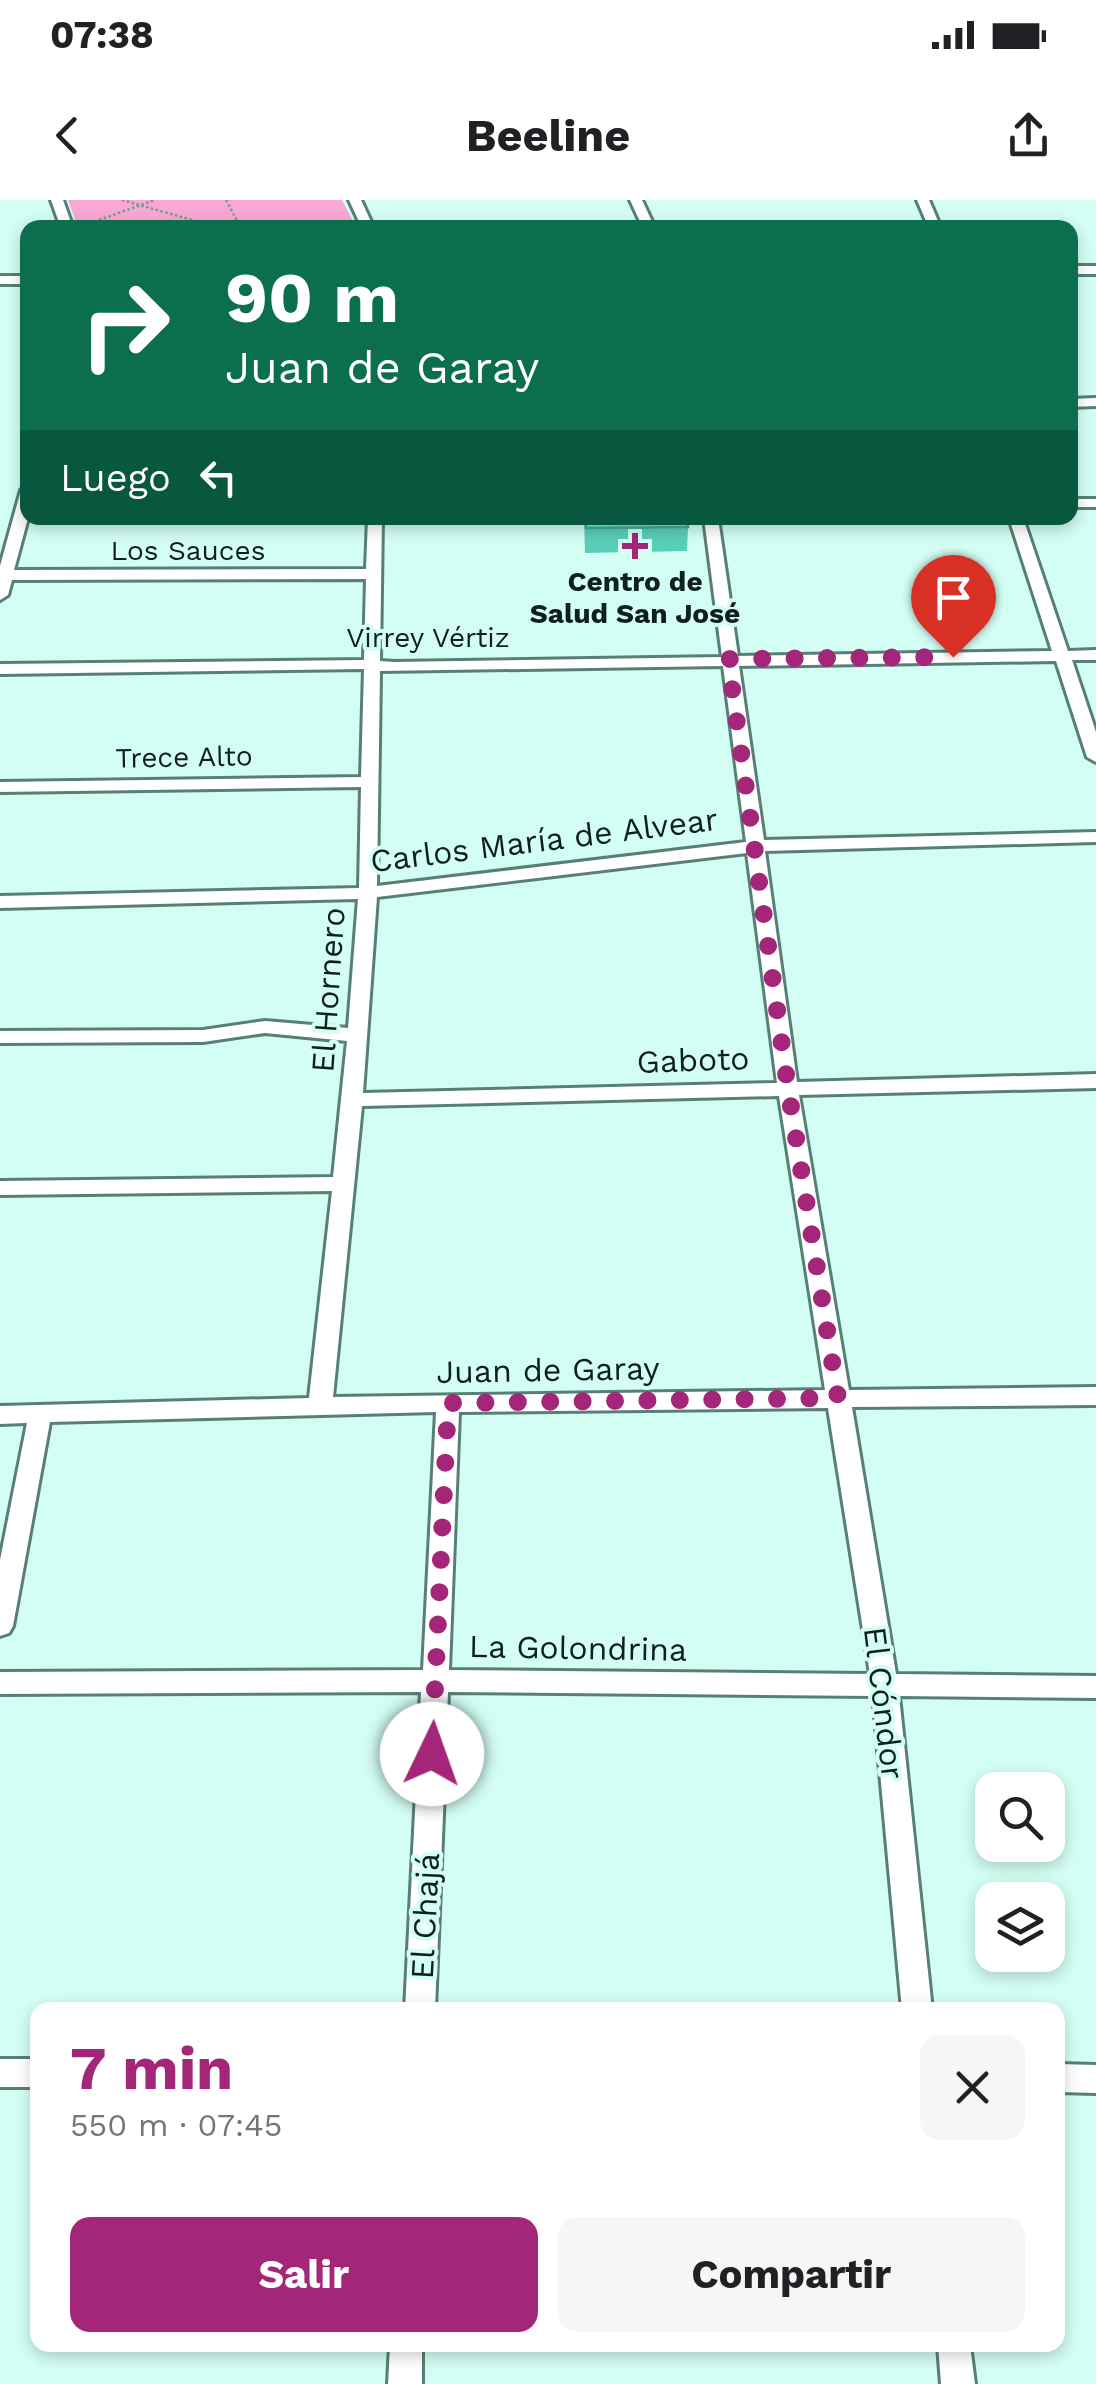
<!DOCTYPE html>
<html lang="es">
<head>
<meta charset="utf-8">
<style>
	:root { --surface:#fff; --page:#f6f6f6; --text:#202124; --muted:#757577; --accent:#a42678 }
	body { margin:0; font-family:"Work Sans",sans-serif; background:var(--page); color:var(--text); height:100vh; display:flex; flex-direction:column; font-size:38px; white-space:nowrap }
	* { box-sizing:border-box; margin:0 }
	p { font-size:32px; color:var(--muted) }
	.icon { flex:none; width:55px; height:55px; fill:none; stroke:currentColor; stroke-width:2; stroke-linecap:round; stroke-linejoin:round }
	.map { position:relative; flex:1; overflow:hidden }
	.drawer { position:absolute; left:30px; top:1802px; width:1035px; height:350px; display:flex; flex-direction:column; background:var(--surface); border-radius:20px; box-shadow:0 5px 15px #0003 }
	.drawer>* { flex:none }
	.hud { position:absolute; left:20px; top:20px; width:1058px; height:305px; border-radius:20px; box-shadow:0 5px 15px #0003; background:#0b6e4f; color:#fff; overflow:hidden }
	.buttons { position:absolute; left:975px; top:1572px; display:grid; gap:20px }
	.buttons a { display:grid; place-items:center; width:90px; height:90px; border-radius:20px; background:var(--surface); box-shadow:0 5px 15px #0003; font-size:50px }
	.pin { position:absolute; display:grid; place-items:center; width:85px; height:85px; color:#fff; margin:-102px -42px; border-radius:50% 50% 50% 0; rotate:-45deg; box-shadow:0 0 10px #0007 }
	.pin .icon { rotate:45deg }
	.me { position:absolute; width:110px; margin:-55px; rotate:3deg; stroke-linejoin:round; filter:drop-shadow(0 0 8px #0008) }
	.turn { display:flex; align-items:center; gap:35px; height:210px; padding:0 40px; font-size:45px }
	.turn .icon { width:130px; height:130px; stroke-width:2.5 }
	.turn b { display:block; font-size:70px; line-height:85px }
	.then { display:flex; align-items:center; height:95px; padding:0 40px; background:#0003; gap:20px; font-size:38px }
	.round { display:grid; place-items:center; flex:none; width:105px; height:105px; border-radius:20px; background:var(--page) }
	.overview { display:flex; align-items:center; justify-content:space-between; height:170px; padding:0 40px }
	h1 { font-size:60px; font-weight:700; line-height:75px; color:var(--accent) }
	.action { display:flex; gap:20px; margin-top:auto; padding:20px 40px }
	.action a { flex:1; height:115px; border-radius:20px; background:var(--accent); color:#fff; font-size:40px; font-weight:700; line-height:115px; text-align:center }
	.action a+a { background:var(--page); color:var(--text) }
	.status { display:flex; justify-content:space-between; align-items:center; height:70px; padding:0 50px; background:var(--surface); direction:ltr }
	.status svg { height:28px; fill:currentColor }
	header { display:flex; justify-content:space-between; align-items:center; height:130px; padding:0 40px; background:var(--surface); font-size:45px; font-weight:700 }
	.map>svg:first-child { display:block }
	.green { fill:#f9a8d5 }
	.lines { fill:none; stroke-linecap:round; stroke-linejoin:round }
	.minor-casing { stroke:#587f77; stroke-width:6 }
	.path { stroke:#799891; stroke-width:2.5; stroke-dasharray:2.5 2.5; stroke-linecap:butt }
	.minor { fill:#fff; fill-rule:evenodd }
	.wall { fill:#59cdb9 }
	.building { fill:#67eed7; stroke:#48a796; stroke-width:2.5 }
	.route { stroke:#a42678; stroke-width:18; stroke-dasharray:0 32.4 }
	.poi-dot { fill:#a42678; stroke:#d3fef4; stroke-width:4 }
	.labels { text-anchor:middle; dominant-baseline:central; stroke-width:8; stroke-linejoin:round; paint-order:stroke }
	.far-street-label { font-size:28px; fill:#0f1f1c; stroke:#d3fef4 }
	.far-poi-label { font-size:28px; font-weight:bold; fill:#0f1f1c; stroke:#d3fef4 }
	.street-label { font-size:32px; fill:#0f1f1c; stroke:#d3fef4 }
</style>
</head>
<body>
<div class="status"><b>07:38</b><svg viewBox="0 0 49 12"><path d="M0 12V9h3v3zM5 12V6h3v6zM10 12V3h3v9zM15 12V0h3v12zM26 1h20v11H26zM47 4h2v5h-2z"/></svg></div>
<header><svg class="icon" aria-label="back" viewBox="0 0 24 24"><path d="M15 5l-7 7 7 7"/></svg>Beeline<svg class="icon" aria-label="share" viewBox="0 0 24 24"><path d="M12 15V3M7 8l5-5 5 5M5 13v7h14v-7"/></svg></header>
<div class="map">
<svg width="1096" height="2184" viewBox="0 0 1096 2184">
	<rect width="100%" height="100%" fill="#d3fef4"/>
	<path class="green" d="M68,0H342L356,27H78Z"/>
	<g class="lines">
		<defs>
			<path id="minor" d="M51,0H63L73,28H61Z
				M349,0H361L374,28H362Z
				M630,0H642L655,28H643Z
				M917,0H929L941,28H929Z
				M1070,66H1096V74H1070Z
				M0,76H28V84H0Z
				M1096,198V206L1070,207V199Z
				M28,286V318L14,370L366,369L368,318H382L380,461L394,462L722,457L704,318H718L738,456L1052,451L1009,318H1023L1068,451L1096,450V460H1072L1096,532V562L1087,557L1056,461L739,466L764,640L1096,632V642L765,651L797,882L1096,874V888L799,895L849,1190L1096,1187V1205L852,1207L896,1474L1096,1476V1498L899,1496L932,1810H902L873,1496L448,1492L435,1810H405L421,1492L0,1494V1472L423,1470L436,1212L50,1222L13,1426L9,1433L0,1436V1360L27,1223L0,1224V1206L309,1198L332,991L0,995V981L333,977L347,841L265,833L203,842L0,843V831L203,830L265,821L348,828L358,699L0,708V696L359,688L361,587L0,592V582L361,577L364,469L0,474V464L364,460L366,379L12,380L8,395L0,400V366L21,290ZM723,466L746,642L377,686L380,471ZM747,653L777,883L363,893L377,697ZM779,896L825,1190L333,1197L362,906ZM828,1208L870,1474L449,1470L459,1212Z
				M1070,299H1096V307H1070Z
				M0,1859H38V1887H0Z
				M1058,1864L1096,1865V1893L1058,1892Z
				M390,2145H422V2184H388Z
				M938,2145H970L975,2184H941Z"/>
		</defs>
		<use href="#minor" class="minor-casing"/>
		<path class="path" d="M122,0L220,28
			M226,0L241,28
			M85,25L155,0"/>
		<use href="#minor" class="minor"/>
	</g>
	<path class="wall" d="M584,318L688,327L687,351L585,353Z"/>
	<path class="building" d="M585,318H686L688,327L586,328Z"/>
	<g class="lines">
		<path class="route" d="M432,1554L448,1203L838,1198L788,888L728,459L953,457"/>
	</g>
	<path class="poi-dot" d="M630 331h10v10h10v10h-10v10h-10v-10h-10v-10h10z"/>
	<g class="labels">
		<g class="far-street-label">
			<text x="188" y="350">Los Sauces</text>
			<text x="428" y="437">Virrey Vértiz</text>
			<text transform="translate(184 557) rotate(-1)">Trece Alto</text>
		</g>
		<g class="far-poi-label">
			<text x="635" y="381">Centro de<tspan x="635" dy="32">Salud San José</tspan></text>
		</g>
		<g class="street-label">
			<text transform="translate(544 640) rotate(-7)">Carlos María de Alvear</text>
			<text transform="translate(328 790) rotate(-86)">El Hornero</text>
			<text transform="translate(693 860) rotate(-2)">Gaboto</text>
			<text transform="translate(548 1170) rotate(-1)">Juan de Garay</text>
			<text transform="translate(578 1448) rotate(1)">La Golondrina</text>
			<text transform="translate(884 1503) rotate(83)">El Cóndor</text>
			<text transform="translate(425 1716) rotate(-87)">El Chajá</text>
		</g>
	</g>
</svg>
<div class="buttons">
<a><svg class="icon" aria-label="search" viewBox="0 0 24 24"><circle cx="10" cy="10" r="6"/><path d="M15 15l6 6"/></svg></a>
<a><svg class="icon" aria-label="layers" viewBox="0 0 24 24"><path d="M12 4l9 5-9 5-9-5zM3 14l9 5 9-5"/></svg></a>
</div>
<div class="pin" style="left:953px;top:457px;background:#d93025"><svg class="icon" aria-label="arrive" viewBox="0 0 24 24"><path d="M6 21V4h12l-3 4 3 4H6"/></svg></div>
<svg class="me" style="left:432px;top:1554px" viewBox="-20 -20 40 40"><circle r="19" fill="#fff"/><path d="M0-13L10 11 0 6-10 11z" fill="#a42678"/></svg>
<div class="hud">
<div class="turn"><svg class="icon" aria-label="right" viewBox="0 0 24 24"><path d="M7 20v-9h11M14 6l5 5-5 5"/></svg><div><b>90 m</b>Juan de Garay</div></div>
<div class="then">Luego<svg class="icon" aria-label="left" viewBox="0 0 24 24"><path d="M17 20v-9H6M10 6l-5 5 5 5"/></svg></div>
</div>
<section class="drawer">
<div class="overview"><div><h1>7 min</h1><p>550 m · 07:45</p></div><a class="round"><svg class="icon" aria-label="close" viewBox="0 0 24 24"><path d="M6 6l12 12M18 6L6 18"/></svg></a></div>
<div class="action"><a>Salir</a><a>Compartir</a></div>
</section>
</div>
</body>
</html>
